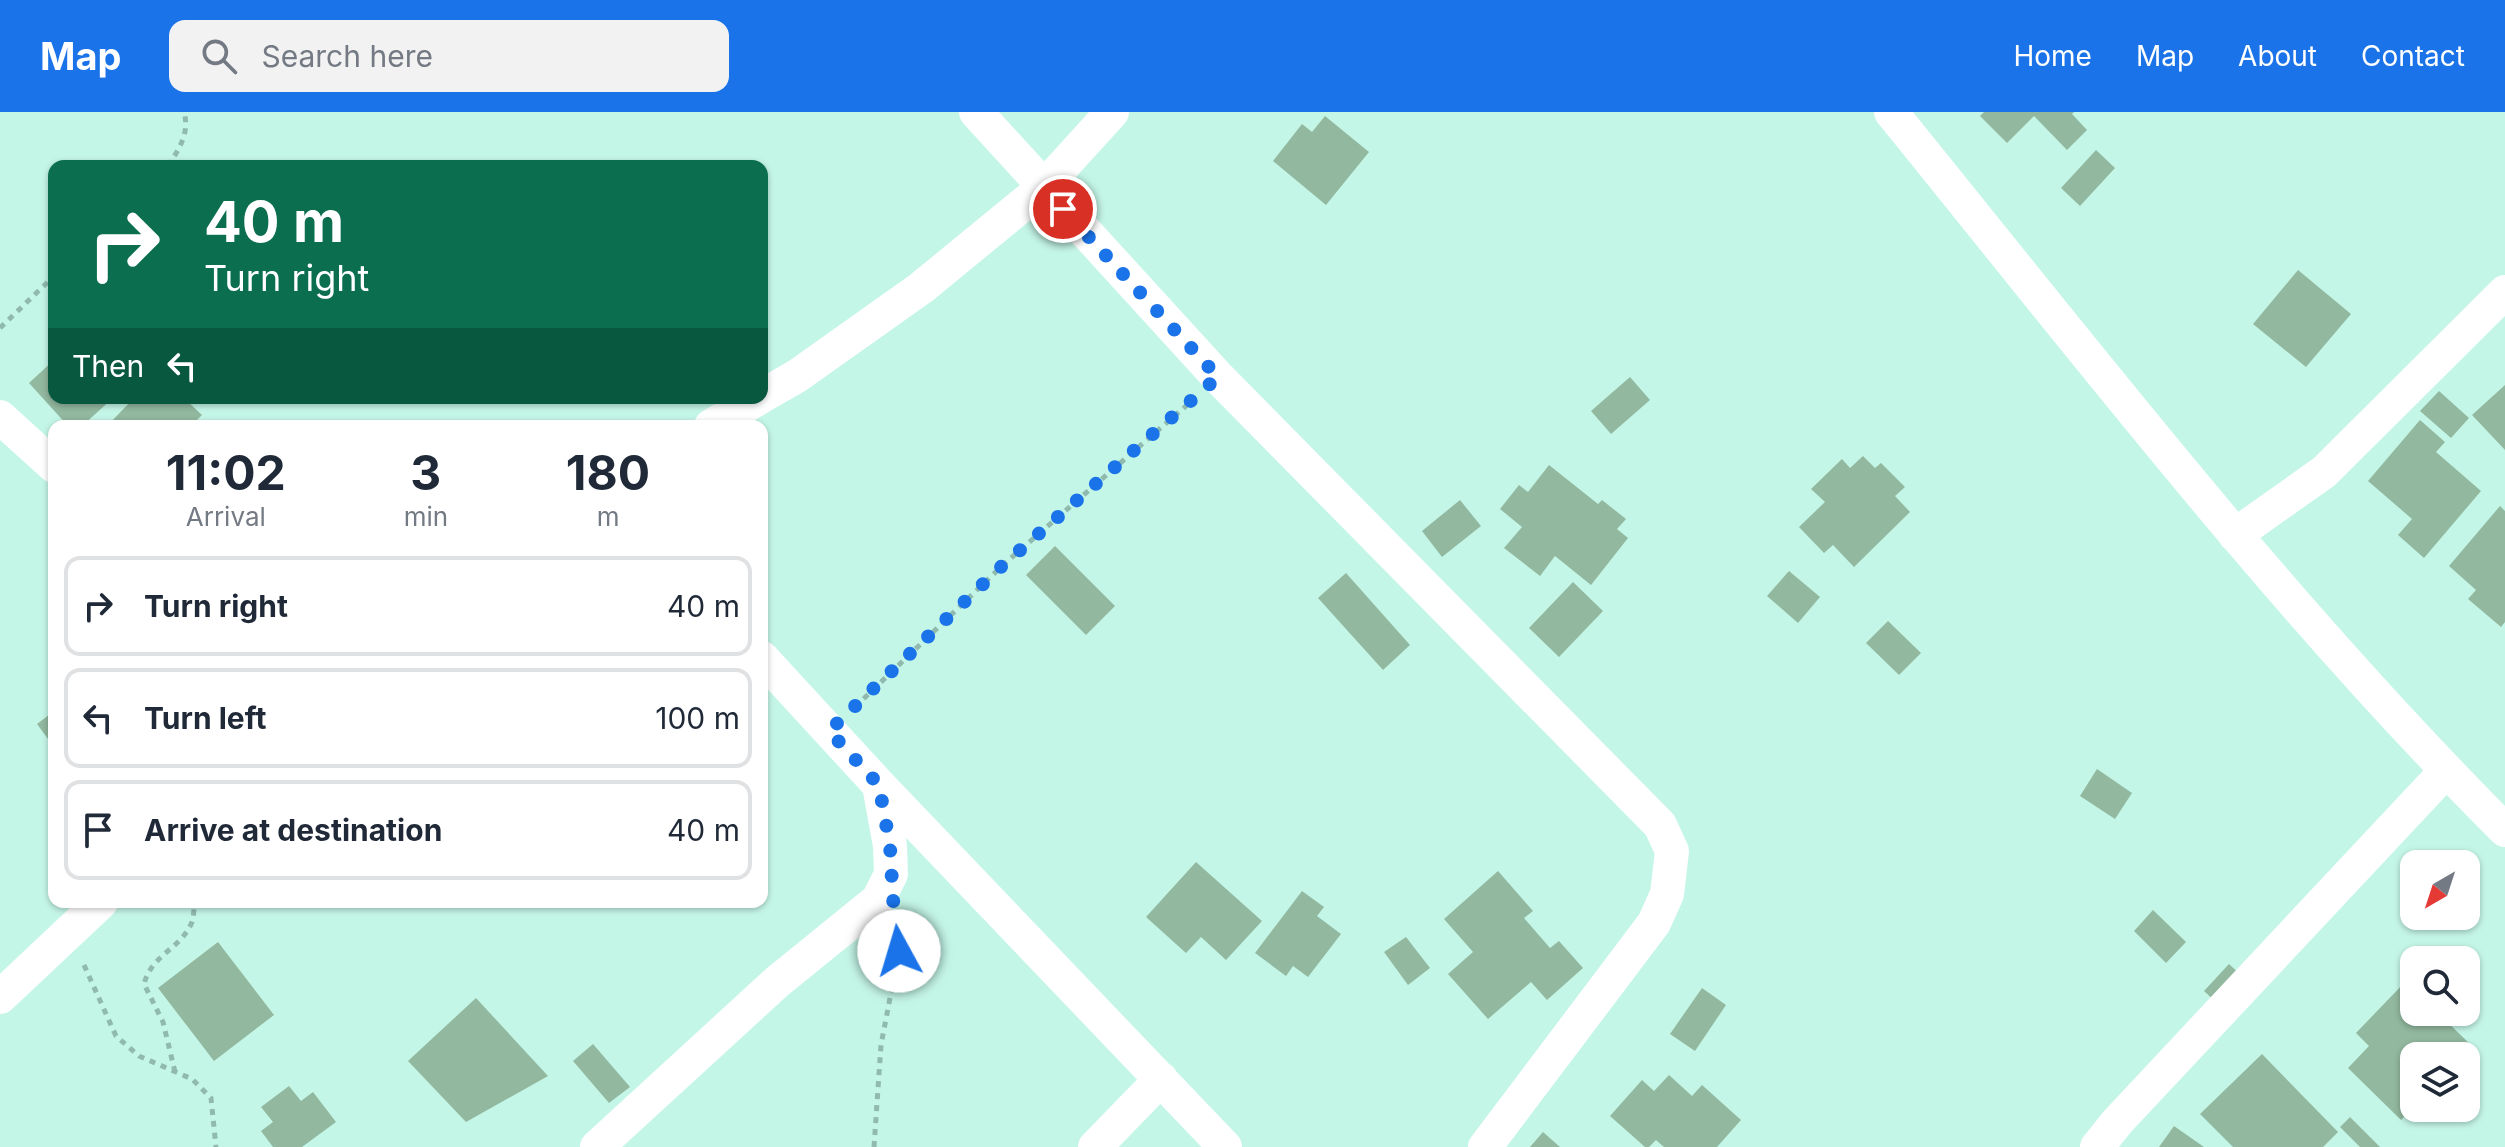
<!DOCTYPE html>
<html lang="en">
<head>
<meta charset="utf-8">
<style>
	:root { --surface:#fff; --page:#f2f2f3; --text:#1f2937; --muted:#747a83; --line:#e0e1e3; --accent:#1a73e8 }
	body { margin:0; font-family:Inter,sans-serif; background:var(--page); color:var(--text); height:100vh; display:flex; flex-direction:column; font-size:30px; white-space:nowrap }
	* { box-sizing:border-box; margin:0 }
	p { font-size:26px; color:var(--muted) }
	.icon { flex:none; width:44px; height:44px; fill:none; stroke:currentColor; stroke-width:2; stroke-linecap:round; stroke-linejoin:round }
	.map { position:relative; flex:1; overflow:hidden }
	.panel { position:absolute; left:48px; top:308px; width:720px; height:488px; display:flex; flex-direction:column; background:var(--surface); border-radius:16px; box-shadow:0 2px 6px #0004 }
	.panel>* { flex:none }
	.top-card { position:absolute; left:48px; top:48px; width:720px; height:244px; border-radius:16px; box-shadow:0 2px 6px #0004; background:#0b6e4f; color:#fff; overflow:hidden }
	.needle { width:52px; rotate:219deg }
	.controls { position:absolute; left:2400px; top:738px; display:grid; gap:16px }
	.controls a { display:grid; place-items:center; width:80px; height:80px; border-radius:16px; background:var(--surface); box-shadow:0 2px 6px #0004; font-size:40px }
	.pin { position:absolute; display:grid; place-items:center; width:68px; height:68px; color:#fff; margin:-34px; border:4px solid #fff; border-radius:50%; box-shadow:0 2px 8px #0007 }
	.me { position:absolute; width:88px; margin:-44px; rotate:354deg; stroke-linejoin:round; filter:drop-shadow(0 0 6px #0008) }
	.turn { display:flex; align-items:center; gap:28px; height:168px; padding:0 24px; font-size:36px }
	.turn .icon { width:104px; height:104px; stroke-width:2.5 }
	.turn b { display:block; font-size:56px; line-height:68px }
	.then { display:flex; align-items:center; height:76px; padding:0 24px; background:#0003; gap:16px; font-size:30px }
	.eta { display:flex; justify-content:space-evenly; align-items:center; height:136px; text-align:center }
	.eta b { font-size:48px; font-weight:700; line-height:56px }
	ul { padding:0; list-style:none }
	li { display:flex; align-items:center; gap:24px; height:100px; margin:0 16px 12px; padding:0 8px; border:4px solid var(--line); border-radius:16px }
	li div { flex:1 }
	li b { display:block; font-size:30px }
	li em { font-style:normal }
	header { display:flex; align-items:center; gap:48px; box-sizing:border-box; height:112px; padding:0 40px; background:var(--accent); color:#fff }
	header strong { font-size:38px }
	nav { display:flex; gap:44px; margin-inline-start:auto; font-size:28px }
	.search { width:560px; height:72px; background:var(--page); display:flex; align-items:center; gap:20px; box-sizing:border-box; padding:0 28px; border-radius:16px; color:var(--muted); font-size:30px }
	.map>svg:first-child { display:block }
	.building { fill:#92b89f }
	.lines { fill:none; stroke-linecap:round; stroke-linejoin:round }
	.path { stroke:#91baaf; stroke-width:5; stroke-dasharray:6 6; stroke-linecap:butt }
	.street { stroke:#fff; stroke-width:34 }
	.route { stroke:#1a73e8; stroke-width:14; stroke-dasharray:0 25.2 }
</style>
</head>
<body>
<header>
<strong>Map</strong>
<div class="search"><svg class="icon" aria-label="search" viewBox="0 0 24 24"><circle cx="10" cy="10" r="6"/><path d="M15 15l6 6"/></svg>Search here</div>
<nav><a>Home</a><a>Map</a><a>About</a><a>Contact</a></nav>
</header>
<div class="map">
<svg width="2505" height="1035" viewBox="0 0 2505 1035">
	<rect width="100%" height="100%" fill="#c4f6e8"/>
	<path class="building" d="M1984,0H2074L2072,2L2087,18L2067,38L2034,4L2007,31L1980,4Z
		M1325,4L1369,40L1326,93L1273,49L1302,12L1312,20Z
		M2096,38L2115,56L2080,94L2061,76Z
		M2298,158L2351,202L2306,255L2253,212Z
		M54,248V286H113L82,314H68L29,271Z
		M1630,265L1650,288L1611,322L1591,299Z
		M2505,273V338L2472,303Z
		M2439,279L2469,306L2451,326L2420,299Z
		M134,286H184L202,303L194,311L197,314H107Z
		M2420,308L2445,330L2436,340L2481,379L2424,446L2398,423L2412,407L2368,369Z
		M1863,344L1875,356L1881,351L1905,375L1895,384L1910,400L1854,455L1833,433L1824,441L1799,415L1825,390L1811,377L1842,347L1850,356Z
		M1549,353L1598,392L1602,388L1626,407L1617,417L1628,426L1591,473L1555,444L1540,464L1504,436L1522,415L1500,397L1519,373L1528,380Z
		M1460,388L1481,414L1442,445L1422,419Z
		M2500,394L2505,399V510L2501,515L2468,487L2476,478L2449,454Z
		M1055,434L1115,494L1086,523L1026,463Z
		M1789,459L1820,485L1798,511L1767,484Z
		M1346,461L1410,533L1383,558L1318,486Z
		M1573,470L1603,499L1559,545L1529,516Z
		M1888,509L1921,541L1899,563L1866,531Z
		M54,599V635L37,612Z
		M2097,657L2132,681L2115,707L2080,684Z
		M1196,750L1262,809L1226,848L1201,825L1186,841L1146,805Z
		M1498,759L1533,799L1524,806L1550,836L1559,829L1583,856L1547,888L1531,870L1488,907L1448,862L1473,840L1444,807Z
		M1302,779L1324,795L1317,804L1341,822L1308,865L1293,854L1286,864L1255,841Z
		M2153,798L2186,830L2166,851L2134,819Z
		M1406,825L1430,856L1408,873L1384,840Z
		M218,830L274,903L214,949L158,876Z
		M2229,852L2243,865L2218,892L2204,879Z
		M2405,870L2414,878V900H2437L2472,934L2463,944H2414V995L2401,1008L2348,956L2369,934L2356,921Z
		M1702,876L1726,893L1695,939L1670,922Z
		M476,886L548,964L466,1010L408,949Z
		M593,932L630,975L609,991L573,949Z
		M2262,942L2338,1020L2323,1035H2233L2200,1002Z
		M1669,963L1692,984L1702,973L1741,1008L1717,1035H1664L1656,1028L1649,1035H1645L1610,1004L1642,968L1654,979Z
		M289,974L301,989L313,980L336,1010L302,1035H273L261,1019L273,1010L261,995Z
		M2350,1005L2380,1035H2360L2340,1015Z
		M2174,1014L2204,1035H2159Z
		M1543,1020L1560,1035H1530Z"/>
	<g class="lines">
		<path class="path" d="M168,54C179,37 190,21 184,0
			M0,216L54,164
			M855,595L1003,453L1194,287
			M84,853L116,924L139,944L192,967L211,986L216,1035
			M175,960L163,910L144,872C152,842 181,837 192,810C194,804 194,796 194,790
			M874,1035L881,933L899,839L896,818"/>
		<path class="street" d="M976,0L1218,265L1660,713L1672,739L1667,782L1654,811L1485,1035
			M1891,0C2089,244 2282,495 2505,718
			M762,284L797,264L921,176L1043,76L1112,0
			M0,305L54,354
			M711,314L759,286
			M2235,423L2324,360L2505,180
			M762,546L879,673L1225,1035
			M0,885L101,790
			M597,1035L777,870L878,788L891,762L890,734L879,673
			M1095,1035L1161,967
			M2097,1035L2118,1009L2446,659"/>
	</g>
	<g class="lines">
		<path class="route" d="M899,839L893,787L890,734L879,673L829,619L1003,453L1218,265L1063,97"/>
	</g>
</svg>
<div class="controls">
<a><svg class="needle" viewBox="-14 -14 28 28"><path d="M0-13l5 13h-10z" fill="#e53935"/><path d="M0 13l5-13h-10z" fill="#747a83"/></svg></a>
<a><svg class="icon" aria-label="search" viewBox="0 0 24 24"><circle cx="10" cy="10" r="6"/><path d="M15 15l6 6"/></svg></a>
<a><svg class="icon" aria-label="layers" viewBox="0 0 24 24"><path d="M12 4l9 5-9 5-9-5zM3 14l9 5 9-5"/></svg></a>
</div>
<div class="pin" style="left:1063px;top:97px;background:#d93025"><svg class="icon" aria-label="arrive" viewBox="0 0 24 24"><path d="M6 21V4h12l-3 4 3 4H6"/></svg></div>
<svg class="me" style="left:899px;top:839px" viewBox="-20 -20 40 40"><circle r="19" fill="#fff"/><path d="M0-13L10 11 0 6-10 11z" fill="#1a73e8"/></svg>
<div class="top-card">
<div class="turn"><svg class="icon" aria-label="right" viewBox="0 0 24 24"><path d="M7 20v-9h11M14 6l5 5-5 5"/></svg><div><b>40 m</b>Turn right</div></div>
<div class="then">Then<svg class="icon" aria-label="left" viewBox="0 0 24 24"><path d="M17 20v-9H6M10 6l-5 5 5 5"/></svg></div>
</div>
<section class="panel">
<div class="eta">
<div><b>11:02</b><p>Arrival</p></div>
<div><b>3</b><p>min</p></div>
<div><b>180</b><p>m</p></div>
</div>
<ul>
<li><svg class="icon" aria-label="right" viewBox="0 0 24 24"><path d="M7 20v-9h11M14 6l5 5-5 5"/></svg><div><b>Turn right</b></div><em>40 m</em></li>
<li><svg class="icon" aria-label="left" viewBox="0 0 24 24"><path d="M17 20v-9H6M10 6l-5 5 5 5"/></svg><div><b>Turn left</b></div><em>100 m</em></li>
<li><svg class="icon" aria-label="arrive" viewBox="0 0 24 24"><path d="M6 21V4h12l-3 4 3 4H6"/></svg><div><b>Arrive at destination</b></div><em>40 m</em></li>
</ul>
</section>
</div>
</body>
</html>
